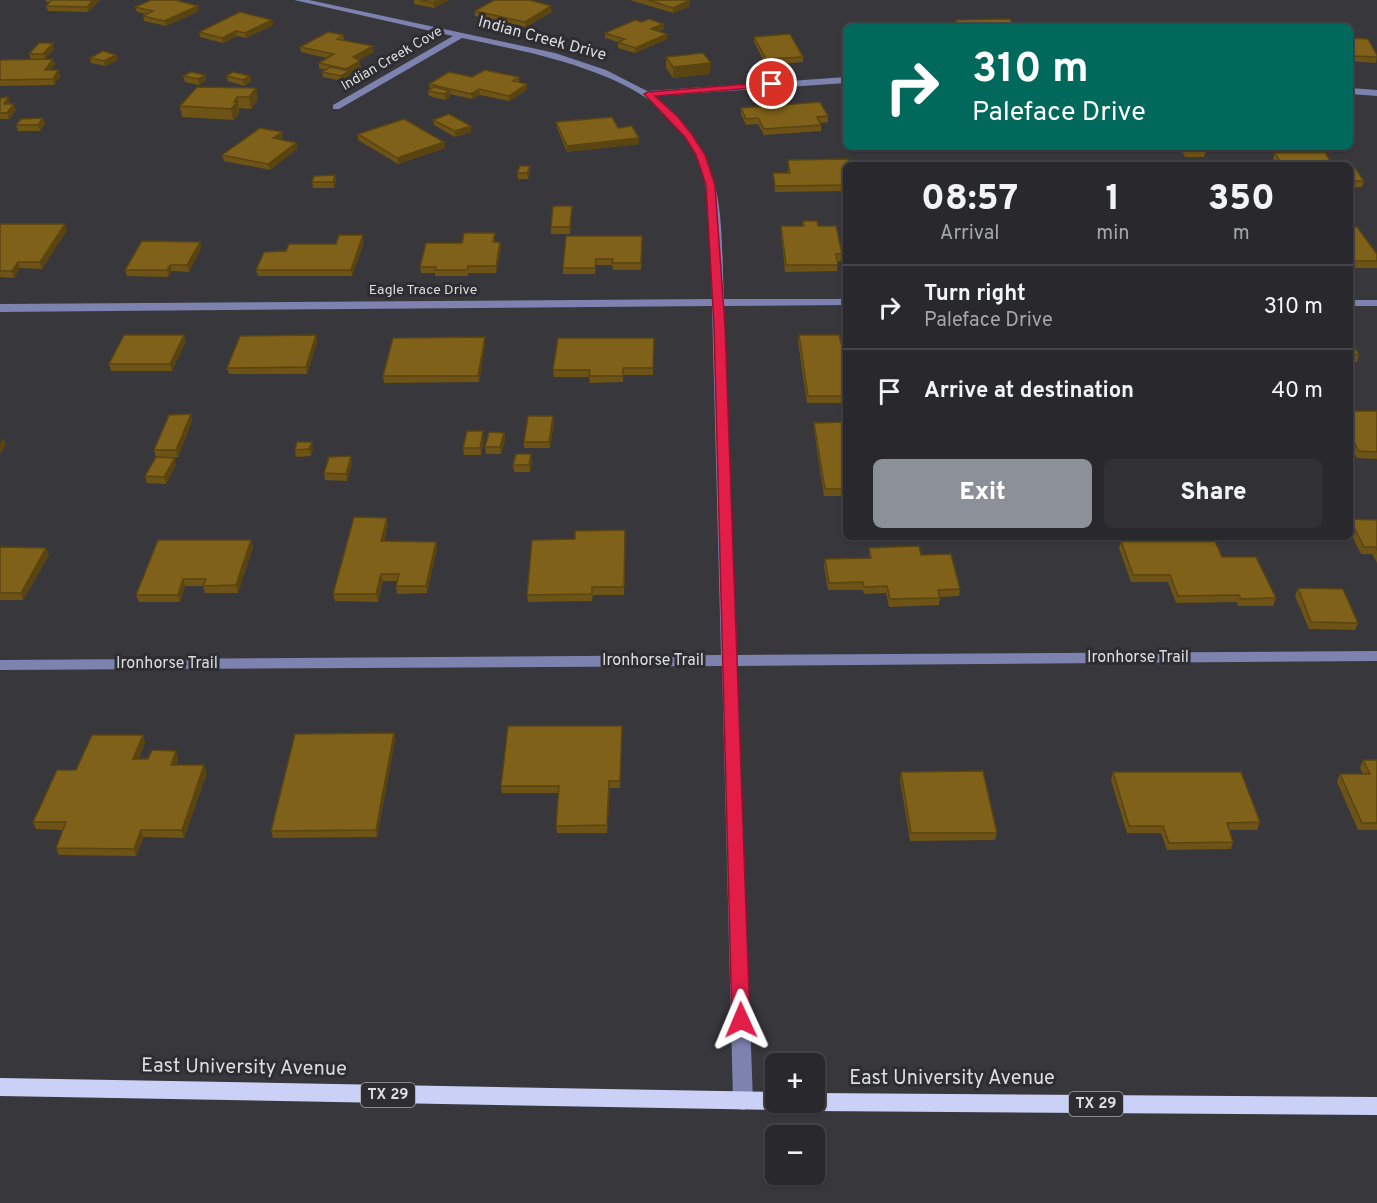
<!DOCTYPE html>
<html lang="en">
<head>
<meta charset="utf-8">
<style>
	:root { --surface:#29292d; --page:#313135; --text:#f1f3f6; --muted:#a5a6aa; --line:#454549; --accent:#8c9099 }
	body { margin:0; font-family:Overpass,sans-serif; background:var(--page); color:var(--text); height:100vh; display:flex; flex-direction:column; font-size:22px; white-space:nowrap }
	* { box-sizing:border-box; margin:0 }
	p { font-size:20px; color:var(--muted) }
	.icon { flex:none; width:33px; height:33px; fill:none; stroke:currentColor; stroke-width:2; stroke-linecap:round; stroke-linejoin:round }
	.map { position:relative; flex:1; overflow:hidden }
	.details { position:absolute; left:843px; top:162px; width:510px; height:378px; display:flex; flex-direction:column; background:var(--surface); border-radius:9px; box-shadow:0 2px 4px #0004,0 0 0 2px var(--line) }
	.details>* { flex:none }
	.guide { position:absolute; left:843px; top:24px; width:510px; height:126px; border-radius:9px; box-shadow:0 2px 4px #0004,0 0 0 2px var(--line); background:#00695c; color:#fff; overflow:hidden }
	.buttons { position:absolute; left:765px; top:1053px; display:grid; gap:12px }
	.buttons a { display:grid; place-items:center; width:60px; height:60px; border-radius:9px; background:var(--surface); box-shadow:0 2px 4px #0004,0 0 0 2px var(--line); font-size:30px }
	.pin { position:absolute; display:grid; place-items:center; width:51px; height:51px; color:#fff; margin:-26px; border:3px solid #fff; border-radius:50%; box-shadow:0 2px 6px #0007 }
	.me { position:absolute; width:66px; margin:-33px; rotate:359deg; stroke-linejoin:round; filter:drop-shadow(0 0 4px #0008) }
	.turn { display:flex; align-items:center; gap:21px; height:126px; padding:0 30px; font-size:27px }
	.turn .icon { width:78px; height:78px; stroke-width:2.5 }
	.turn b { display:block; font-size:42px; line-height:51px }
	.eta { display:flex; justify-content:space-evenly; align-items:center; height:102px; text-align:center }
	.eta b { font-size:36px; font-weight:800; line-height:42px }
	.button { display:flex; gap:12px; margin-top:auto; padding:12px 30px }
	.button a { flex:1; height:69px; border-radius:9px; background:var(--accent); color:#fff; font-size:24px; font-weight:800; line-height:69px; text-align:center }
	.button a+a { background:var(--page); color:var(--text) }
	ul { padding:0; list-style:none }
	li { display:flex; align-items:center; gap:18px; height:84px; padding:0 30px; border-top:2px solid var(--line) }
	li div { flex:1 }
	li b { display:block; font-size:22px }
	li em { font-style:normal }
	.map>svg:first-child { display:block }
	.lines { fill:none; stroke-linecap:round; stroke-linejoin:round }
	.minor { fill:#7d82af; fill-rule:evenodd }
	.major { fill:#cbd0f6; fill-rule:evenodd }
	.wall { fill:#6d5316 }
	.shaded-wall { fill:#594412 }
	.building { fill:#7f6119; stroke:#594412; stroke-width:1.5 }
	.route { fill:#e11d48; stroke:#92132f; stroke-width:1.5 }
	.labels { text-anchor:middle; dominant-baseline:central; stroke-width:6; stroke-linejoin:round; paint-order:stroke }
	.far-street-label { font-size:14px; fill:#dcdddf; stroke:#2d2d32 }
	.shield { fill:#2d2d32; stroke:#a8a8ab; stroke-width:1.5 }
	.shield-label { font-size:15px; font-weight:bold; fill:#dcdddf }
	.street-label { font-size:16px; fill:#dcdddf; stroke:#2d2d32 }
	.near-street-label { font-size:20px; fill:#dcdddf; stroke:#2d2d32 }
</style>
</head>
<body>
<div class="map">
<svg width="1377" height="1203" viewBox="0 0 1377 1203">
	<rect width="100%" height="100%" fill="#37373c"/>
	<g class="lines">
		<path class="minor" d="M294,0H309L555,53L606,70L647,91L846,77V83L655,96C729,155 720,214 724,299H846V305L724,306L737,655L1377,651V661L737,666L753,1101L750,1108L743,1110L736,1108L733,1101L722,666L0,670V660L721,655L712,306L0,312V304L712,299C710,253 714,203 698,159C668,75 536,54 462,38L339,109H333V105L453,36Z
			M1350,88L1377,90V96L1350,94Z
			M1350,300H1377V306H1350Z"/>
		<path class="major" d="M0,1078L776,1092V1102H786L783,1108L776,1110L0,1096Z
			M814,1093L1377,1097V1115L814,1111L807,1109L804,1102H814Z"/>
	</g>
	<path class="wall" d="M45,0H100L88,12L48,11L46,6L50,2H46Z
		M151,0H180V2L199,11L166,26L144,21L143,16L146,14L137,12L135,7Z
		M414,0H449L434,8L414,4Z
		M630,0H690V6L673,13Z
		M475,11L552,12L526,27L475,16Z
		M272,20L273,25L246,38L237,36L223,43L200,37L199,32Z
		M663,24L664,29L658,31L667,34V39L635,53L618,48V42L605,38V33Z
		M343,35L344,40L374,52L358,60L361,67L349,74L350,77L342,81L323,77L322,72L325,70L319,68V63L327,58L301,52L300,47Z
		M754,37L803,57V62L766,65L754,42Z
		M1350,38L1377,55L1376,63L1350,61Z
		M54,49L45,59H53L55,64L51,70H58L60,76L54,85L0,86V60L31,59L29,54Z
		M116,55L118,60L105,66L91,63L90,58Z
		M666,57L710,74L673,78L666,68Z
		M205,75L206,80L199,85L185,82L183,76Z
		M226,76H250L251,82L244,86L228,81Z
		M472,77H519V83L527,90L509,101L480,95L472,99L450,94V97L445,100L429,96L428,91L430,90L429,84Z
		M256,88L258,99L251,109L239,108V114L233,120L182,117L180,106Z
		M8,97L10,104L16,110L9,119H0V98Z
		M741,108L828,116V122L820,123L821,125V131L764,135L758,124L746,125L741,114Z
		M43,118L45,124L40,131H18L16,125Z
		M433,120L471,126V132L455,137L434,125Z
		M556,122L618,128L639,144L567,152L557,128Z
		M358,134L444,142L445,148L398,164L358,140Z
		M283,138L280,140L296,143L297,149L270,170L224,161L222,155Z
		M1181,147H1204L1206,151L1204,157H1185L1181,149Z
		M1275,153L1333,165H1277L1273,159Z
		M788,160L846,165V191L775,192L773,173H788Z
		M1350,165L1364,181L1362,187H1350Z
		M530,166V172L528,179H518L517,173Z
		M335,175L336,182L334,188H313L312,182Z
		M572,206L570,234H551V227Z
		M803,221L818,226L842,254L841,261H837V271L785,272L781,232V226H802Z
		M0,224L67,230L42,269L20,268L14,278L0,277Z
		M1350,227L1377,254V268H1350Z
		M642,236L641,270H613L612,265H596L595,274H563V268Z
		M495,239V242H500L501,248L496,273H468V276H435V273H421L420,267L462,243Z
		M200,242L201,248L189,272L172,271L168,277L127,276L125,270Z
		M364,242L352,276H258L256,270L286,251Z
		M316,335L317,342L307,374H229L227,368Z
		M799,335L842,346H846V403H807L798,342Z
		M485,337V344L479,382L384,383L383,376Z
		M654,338L653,375H623V382L590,383L589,377H554L553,370Z
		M1350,339L1359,355L1357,362H1350Z
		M186,341L172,371H111L109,364Z
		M1350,411H1377V459L1357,458L1350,446Z
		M553,416L554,423L550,448H524V442Z
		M192,421L178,457H156L154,450Z
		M846,422V496H824L814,430V423Z
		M504,433L505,440L501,454H486L485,447Z
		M484,438L481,455H464L463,448Z
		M313,449L311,456L296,457L295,450Z
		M532,461L530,472H514L513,465Z
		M352,463L347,481L325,480L324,473Z
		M176,465L166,484L147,483L145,476Z
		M1350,519L1377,520V563L1372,554H1361L1350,532Z
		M388,525L384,541L436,542L437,549L427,593L397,594L396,586L397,581H383L378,602L335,601L333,594Z
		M625,530L624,595H593L592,601L528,602L527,595L575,539Z
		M1163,537H1213L1222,557L1276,598L1273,606H1238L1237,602L1176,603L1168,582H1131L1119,548L1121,541H1165Z
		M251,540L253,547L238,593H205L203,586H185L180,602H139L136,595Z
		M0,547L46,548L49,555L23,600H0Z
		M869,548L921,555L960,589L959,596L940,597L939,605L889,607L886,593L864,594L863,590H828L824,566L825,559L869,558Z
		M1298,588L1358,623L1355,630L1309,629L1295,596Z
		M394,733L395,740L377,837L273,838L271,831Z
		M622,733L620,788H610L607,833H557L556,826L559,793H502L501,786Z
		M143,735L145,742L139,759L178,758L176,765L207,773L184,838L144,837L136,856L59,855L56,848L63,830L36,829L33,822L76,770Z
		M1363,760H1377V830H1358L1337,782L1340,774H1363L1360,768Z
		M901,772L997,833L995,840L910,841L900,779Z
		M1113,772L1260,822L1257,830H1229L1233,842L1231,849L1167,850L1161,833H1127L1111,780Z"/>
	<path class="shaded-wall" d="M93,0H100L88,12L87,7Z
		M438,0H449L434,8L433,3Z
		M690,0V6L673,13V8Z
		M198,6L199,11L166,26L164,21Z
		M551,6L552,12L526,27L525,22Z
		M272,20L273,25L246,38L245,33Z
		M663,24L664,29L651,34V29Z
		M236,31L237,36L223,43L222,38Z
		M667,34V39L635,53V48Z
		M53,43L54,49L45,59L43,54Z
		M373,46L374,52L354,63L353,57Z
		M116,55L118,60L105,66L104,61Z
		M53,59L55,64L47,76L45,70Z
		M360,61L361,67L349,74L350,77L342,81L341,76L347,72L346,69Z
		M711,63L710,74L673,78V67Z
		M58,70L60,76L54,85L53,79Z
		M205,75L206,80L199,85L198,79Z
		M250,76L251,82L244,86L243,80Z
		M527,84V90L509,101V96Z
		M256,88L258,99L251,109L249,97Z
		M479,89L480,95L472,99L471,94Z
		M450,91V97L445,100L444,94Z
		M8,97L10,103L5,110L4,104Z
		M237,97L239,114L233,120L231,109Z
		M14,104L16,110L9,119L7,113Z
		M43,118L45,124L40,131L38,125Z
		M471,126V132L455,137V131Z
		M282,132L283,138L274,144L273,138Z
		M639,138V144L567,152V146Z
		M444,142L445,148L398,164L397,158Z
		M296,143L297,149L270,170L268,164Z
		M530,166V172L528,179L527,173Z
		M335,175L336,182L334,188L333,182Z
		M65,224L67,230L42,269L40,262Z
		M363,235L364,242L352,276L351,270Z
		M200,242L201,248L189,272L187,265Z
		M500,242L501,248L496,273V266Z
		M18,262L20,268L14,278L12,271Z
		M170,265L172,271L168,277L167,270Z
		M184,335L186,341L172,371L170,364Z
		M316,335L317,342L307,374L306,367Z
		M485,337V344L479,382L478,376Z
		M191,414L192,421L178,457L176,450Z
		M553,416L554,423L550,448L549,442Z
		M483,431L484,438L481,455L480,448Z
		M504,433L505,440L501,454L500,447Z
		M4,438L6,445L0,454V443Z
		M312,442L313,449L311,456L309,449Z
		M531,454L532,461L530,472L529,465Z
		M351,456L352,463L347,481L346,474Z
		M175,458L176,465L166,484L164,477Z
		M387,518L388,525L383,548L381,541Z
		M251,540L253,547L238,593L236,585Z
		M436,542L437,549L427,593L426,586Z
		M46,548L49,555L23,600L21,593Z
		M381,574L383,581L378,602L376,594Z
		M183,579L185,586L180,602L178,595Z
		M394,733L395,740L377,837L376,830Z
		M143,735L145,742L136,767L133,759Z
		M176,751L178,758L173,772L171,765Z
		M204,765L207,773L184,838L182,830Z
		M609,781L610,788L607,833V825Z
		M141,830L144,837L136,856L134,849Z"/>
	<path class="building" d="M52,0H93L87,7L46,6Z
		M151,0H175L198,6L164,21L143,16L153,11L135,7Z
		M420,0H438L433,3Z
		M494,0H530L551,6L525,22L475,11Z
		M648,0H690L673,8Z
		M240,12L272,20L245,33L236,31L222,38L199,32Z
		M649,19L663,24L651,29L667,34L635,48L618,42L625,39L605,33L635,20L642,22Z
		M1010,19L1014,27H959L956,20Z
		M328,32L343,35L337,39L373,46L353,57L360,61L346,69L319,63L334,54L300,47Z
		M790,34L803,57L766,59L754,37Z
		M1350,38L1368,39L1377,55V57L1350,56Z
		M39,43H53L43,54H29Z
		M103,51L116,55L104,61L90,58Z
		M703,53L711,63L673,67L666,57Z
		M53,59L45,70H58L53,79L0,80V60Z
		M330,67L349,71L341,76L322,72Z
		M485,70L519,77L513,81L527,84L509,96L479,89L471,94L429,84L449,72L472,77Z
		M191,72L205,75L198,79L183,76Z
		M233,72L250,76L243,80L226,76Z
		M197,87L256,88L249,97H237L234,102H237L231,109L180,106Z
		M434,87L450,91L444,94L428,91Z
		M8,97L4,104H14L7,113H0V98Z
		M820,102L828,116L817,117L821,125L764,129L758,118L746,119L741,108Z
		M449,114L471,126L455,131L433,120Z
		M612,117L618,128L632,126L639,138L567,146L556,122Z
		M43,118L38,125H16L21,119Z
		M404,119L444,142L397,158L358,134Z
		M260,128L282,132L273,138L296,143L268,164L222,155Z
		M1184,147H1204L1206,151H1186Z
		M1275,153H1325L1333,165H1282Z
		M848,159L849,165H846V185L775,186L773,173H790L788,160Z
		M1350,165H1353L1364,181H1350Z
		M520,166H530L527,173H517Z
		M335,175L333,182H312L314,176Z
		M553,206H572L570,227H551Z
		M803,221H817L818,226H836L842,254H836L838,265H786L781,226H804Z
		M0,224H65L40,262H18L12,271H0Z
		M1350,227H1357L1377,254V261H1350Z
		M464,233H495L493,242H500L496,266H468L467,270H435L436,267H420L426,243H462Z
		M339,235H363L351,270H256L264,252L286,251L289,244H336Z
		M566,236H642L641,263H612L613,259H596L595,268H563Z
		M142,241L200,242L187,265H170L167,270H125Z
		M124,335H184L170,364H109Z
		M316,335L306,367L227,368L240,336Z
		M799,335H839L842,346H846V396H808Z
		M485,337L478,376H383L393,338Z
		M558,338H654L653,368H623V376H589L590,370H553Z
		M1350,339L1359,355H1350Z
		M1350,411H1377V452L1359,451L1350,435Z
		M191,414L176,450H154L169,415Z
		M528,416H553L549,442H524Z
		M846,422V489H825L814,423Z
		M467,431H483L480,448H463Z
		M489,432L504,433L500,447H485Z
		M297,442H312L309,449L295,450Z
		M516,454H531L529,465H513Z
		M351,456L346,474L324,473L329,457Z
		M156,457L175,458L164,477L145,476Z
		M354,517L387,518L381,541L436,542L426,586H396L399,574H381L376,594H333Z
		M1350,519L1377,520V550L1375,547H1364Z
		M625,530L624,587H592V594L527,595L532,540L575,539V531Z
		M1168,537H1213L1222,557H1256L1276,598L1241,599L1239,595L1178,596L1170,575H1133L1121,541H1169Z
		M158,540H251L236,585L203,586L206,579H183L178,595H136Z
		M919,546L921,555L951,554L960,589L938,590L940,598L890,599L887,586L864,587L863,582L829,583L825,559L871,558L869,548Z
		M0,547L46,548L21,593H0Z
		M1298,588L1343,589L1358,623L1311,622Z
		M508,726H622L620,781H609L607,825L556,826L559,786H501Z
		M394,733L376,830L271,831L295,734Z
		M92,735H143L133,759H148L152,750L176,751L171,765H204L182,830H141L134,849L56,848L66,822H33L57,770H76Z
		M1363,760H1377V823H1362L1340,774H1370Z
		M983,771L997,833H911L901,772Z
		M1113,772H1241L1260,822L1227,823L1233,842L1169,843L1163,826H1129Z"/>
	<path class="route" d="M772,82L775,86L655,96L678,117L693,136L705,155L715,185L725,326L750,1020L747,1025L741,1027L734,1025L732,1020L714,326L706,185L696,155L685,137L644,94L648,92Z"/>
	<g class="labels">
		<g class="far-street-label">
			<text transform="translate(392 59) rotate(-30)">Indian Creek Cove</text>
			<text x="423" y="290">Eagle Trace Drive</text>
		</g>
		<g class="shield">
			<rect x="361" y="1083" width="54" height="24" rx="4.5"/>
			<rect x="1069" y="1092" width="54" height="24" rx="4.5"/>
		</g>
		<g class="shield-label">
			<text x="388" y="1095">TX 29</text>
			<text x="1096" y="1104">TX 29</text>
		</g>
		<g class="street-label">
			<text transform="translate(542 39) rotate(15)">Indian Creek Drive</text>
			<text x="1138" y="658">Ironhorse Trail</text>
			<text x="653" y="661">Ironhorse Trail</text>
			<text x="167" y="664">Ironhorse Trail</text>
		</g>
		<g class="near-street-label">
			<text transform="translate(244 1068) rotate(1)">East University Avenue</text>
			<text x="952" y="1079">East University Avenue</text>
		</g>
	</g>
</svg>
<div class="buttons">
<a>+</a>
<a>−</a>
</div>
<div class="pin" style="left:772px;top:84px;background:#d93025"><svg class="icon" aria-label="arrive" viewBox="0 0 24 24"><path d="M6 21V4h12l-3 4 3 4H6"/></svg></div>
<svg class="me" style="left:741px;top:1020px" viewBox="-20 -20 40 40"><path d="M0-17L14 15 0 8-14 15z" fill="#e11d48" stroke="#fff" stroke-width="4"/></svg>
<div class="guide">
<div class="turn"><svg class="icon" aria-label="right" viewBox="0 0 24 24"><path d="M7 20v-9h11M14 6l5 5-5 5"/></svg><div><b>310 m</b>Paleface Drive</div></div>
</div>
<section class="details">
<div class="eta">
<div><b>08:57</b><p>Arrival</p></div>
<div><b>1</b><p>min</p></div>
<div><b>350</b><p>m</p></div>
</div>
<ul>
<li><svg class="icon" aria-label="right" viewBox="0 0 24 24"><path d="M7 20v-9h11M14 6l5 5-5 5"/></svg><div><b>Turn right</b><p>Paleface Drive</p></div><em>310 m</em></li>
<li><svg class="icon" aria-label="arrive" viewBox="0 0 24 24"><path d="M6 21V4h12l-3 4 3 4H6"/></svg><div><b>Arrive at destination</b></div><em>40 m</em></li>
</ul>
<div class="button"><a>Exit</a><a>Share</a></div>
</section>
</div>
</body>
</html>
